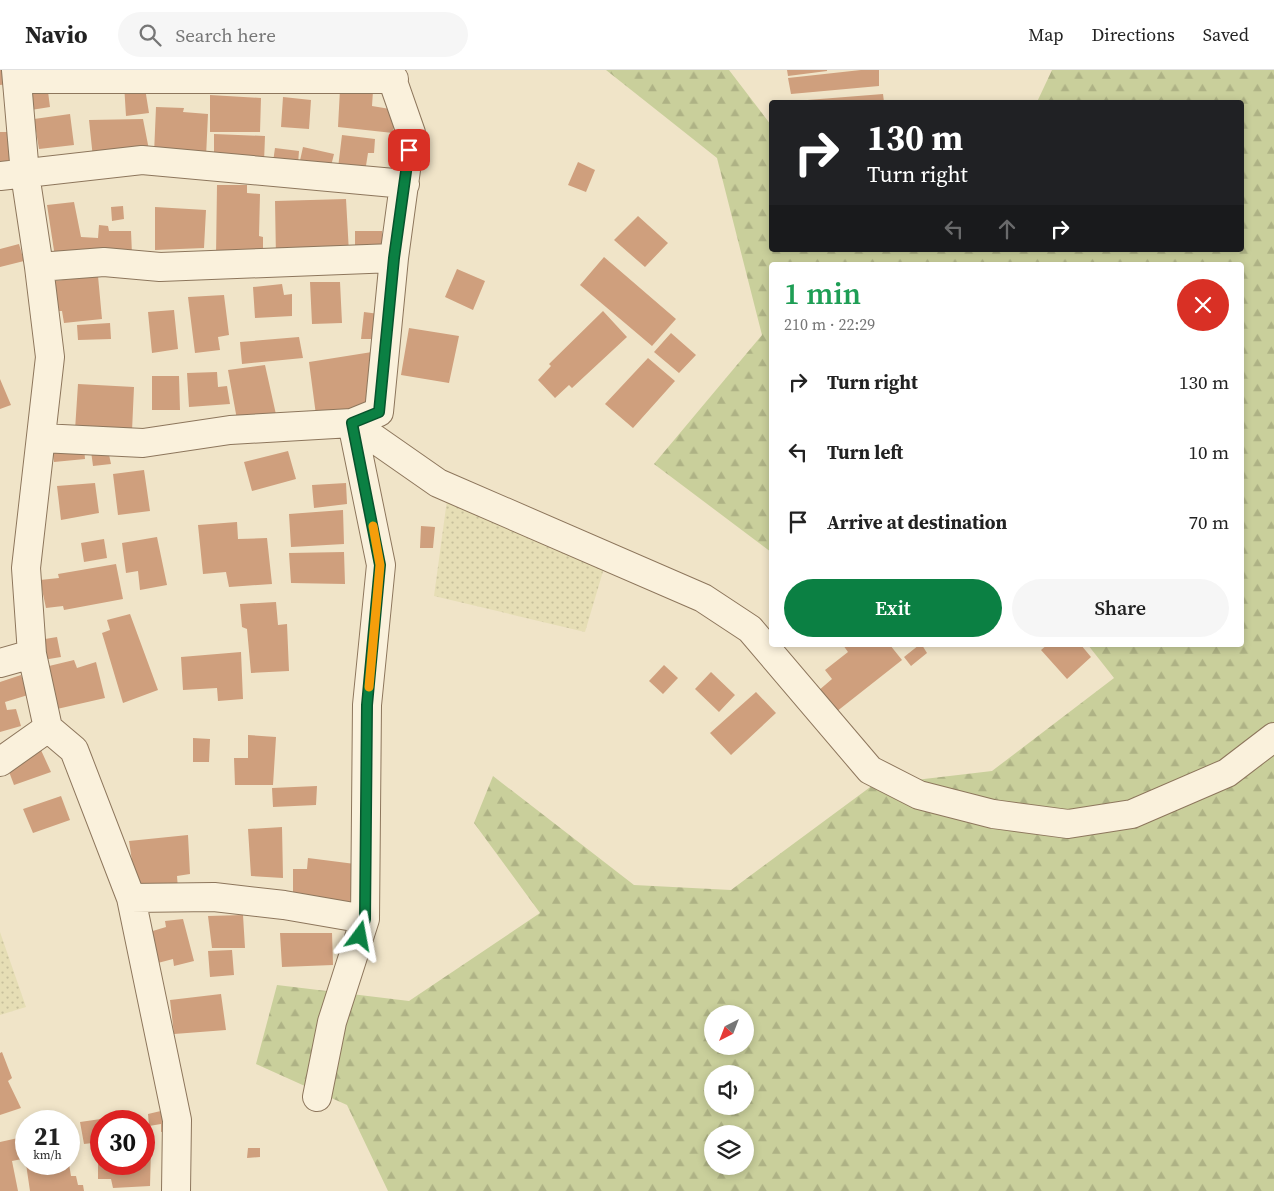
<!DOCTYPE html>
<html lang="en">
<head>
<meta charset="utf-8">
<style>
	:root { --surface:#fff; --page:#f6f6f6; --text:#222; --muted:#767676; --line:#e0e0e0; --accent:#0b8043 }
	body { margin:0; font-family:"Source Serif 4",serif; background:var(--page); color:var(--text); height:100vh; display:flex; flex-direction:column; font-size:19px; white-space:nowrap }
	* { box-sizing:border-box; margin:0 }
	p { font-size:16px; color:var(--muted) }
	.icon { flex:none; width:28px; height:28px; fill:none; stroke:currentColor; stroke-width:2; stroke-linecap:round; stroke-linejoin:round }
	.map { position:relative; flex:1; overflow:hidden }
	.side { position:absolute; left:769px; top:192px; width:475px; height:385px; display:flex; flex-direction:column; background:var(--surface); border-radius:5px; box-shadow:0 2px 8px #0003 }
	.side>* { flex:none }
	.top-card { position:absolute; left:769px; top:30px; width:475px; height:152px; border-radius:5px; box-shadow:0 2px 8px #0003; background:#202124; color:#fff; overflow:hidden }
	.needle { width:32px; rotate:222deg }
	.fabs { position:absolute; left:704px; top:935px; display:grid; gap:10px }
	.fabs a { display:grid; place-items:center; width:50px; height:50px; border-radius:50%; background:var(--surface); box-shadow:0 2px 8px #0003; font-size:25px }
	.speed { position:absolute; left:15px; top:1040px; display:flex; gap:10px; font-size:25px; font-weight:700; text-align:center }
	.speed>* { display:grid; place-content:center; width:65px; height:65px; border-radius:50%; background:var(--surface); box-shadow:0 2px 8px #0003; line-height:1 }
	.speed small { font-size:12px; font-weight:400 }
	.speed .limit { border:8px solid #d22; background:#fff; color:#111 }
	.pin { position:absolute; display:grid; place-items:center; width:42px; height:42px; color:#fff; margin:-21px; border-radius:10px; box-shadow:0 2px 8px #0006 }
	.me { position:absolute; width:55px; margin:-28px; rotate:13deg; stroke-linejoin:round; filter:drop-shadow(0 0 4px #0008) }
	.turn { display:flex; align-items:center; gap:18px; height:105px; padding:0 15px; font-size:22px }
	.turn .icon { width:65px; height:65px; stroke-width:2.5 }
	.turn b { display:block; font-size:35px; line-height:42px }
	.lanes { display:flex; align-items:center; height:48px; padding:0 15px; background:#0003; justify-content:center; gap:25px; direction:ltr }
	.lanes .off { opacity:.35 }
	.round { display:grid; place-items:center; flex:none; width:52px; height:52px; border-radius:26px; background:var(--page) }
	.overview { display:flex; align-items:center; justify-content:space-between; height:85px; padding:0 15px }
	h1 { font-size:30px; font-weight:600; line-height:38px; color:#1e9e55 }
	.action { display:flex; gap:10px; margin-top:auto; padding:10px 15px }
	.action a { flex:1; height:58px; border-radius:30px; background:var(--accent); color:#fff; font-size:20px; font-weight:600; line-height:58px; text-align:center }
	.action a+a { background:var(--page); color:var(--text) }
	ul { padding:0; list-style:none }
	li { display:flex; align-items:center; gap:15px; height:70px; padding:0 15px }
	li div { flex:1 }
	li b { display:block; font-size:19px }
	li em { font-style:normal }
	header { display:flex; align-items:center; gap:30px; box-sizing:border-box; height:70px; padding:0 25px; background:var(--surface); border-bottom:1px solid var(--line) }
	header strong { font-size:24px }
	nav { display:flex; gap:28px; margin-inline-start:auto; font-size:18px }
	.search { width:350px; height:45px; background:var(--page); display:flex; align-items:center; gap:12px; box-sizing:border-box; padding:0 18px; border-radius:28px; color:var(--muted); font-size:19px }
	.map>svg:first-child { display:block }
	.farmland { fill:url(#farmland-dots) }
	.forest { fill:url(#forest-firs); fill-rule:evenodd }
	.building { fill:#cf9f7d }
	.lines { fill:none; stroke-linecap:round; stroke-linejoin:round }
	.street-casing { stroke:#8d765c; stroke-width:30 }
	.street { stroke:#faf1dc; stroke-width:28 }
	.route-casing { stroke:#07532c; stroke-width:12 }
	.route { stroke:#0b8043; stroke-width:9 }
	.slow { stroke:#f59e0b; stroke-width:9 }
</style>
</head>
<body>
<header>
<strong>Navio</strong>
<div class="search"><svg class="icon" aria-label="search" viewBox="0 0 24 24"><circle cx="10" cy="10" r="6"/><path d="M15 15l6 6"/></svg>Search here</div>
<nav><a>Map</a><a>Directions</a><a>Saved</a></nav>
</header>
<div class="map">
<svg width="1274" height="1121" viewBox="0 0 1274 1121">
	<defs>
		<pattern id="farmland-dots" width="8" height="8" patternUnits="userSpaceOnUse" patternTransform="scale(1.25)"><rect width="8" height="8" fill="#e6deb5"/><path d="M2 2h.1M6 6h.1" fill="none" stroke="#c6bf9b" stroke-width="1.8" stroke-linecap="round"/></pattern>
		<pattern id="forest-firs" width="22" height="20" patternUnits="userSpaceOnUse" patternTransform="scale(1.25)"><rect width="22" height="20" fill="#c9cf9b"/><path d="M5 1l3.5 6h-7zM16 11l3.5 6h-7z" fill="#aeb285"/></pattern>
	</defs>
	<rect width="100%" height="100%" fill="#f0e4c8"/>
	<path class="farmland" d="M447,430L604,498L585,562L434,526Z
		M0,862L26,937L0,945Z"/>
	<path class="forest" d="M606,0H729L771,55V180H1241V32H1037L1052,0H1274V1121H388L347,1035L256,994L277,915L409,931L540,843L474,753L493,706L634,815L731,820L873,715L992,701L1114,608L1088,575H1241V195H771V482L654,394L762,265L717,88ZM712,944H745V976H712ZM712,1004H745V1036H712ZM712,1064H745V1096H712Z"/>
	<path class="building" d="M0,0H5L9,14L0,15Z
		M787,0H827V1L788,6Z
		M861,0H879V16L791,24L788,8Z
		M144,12L149,43L126,46L124,14Z
		M47,14L50,37L31,40L29,15Z
		M340,19L373,21L372,36L396,40L393,63L338,57Z
		M883,24L884,32H796L795,31Z
		M210,25L261,28L260,62H210Z
		M283,27L311,30L309,59L281,57Z
		M156,37L184,38L183,42L208,44L206,87L154,84Z
		M70,44L74,75L39,79L34,49Z
		M143,49L150,85L93,88L89,50Z
		M0,62H10L15,96L0,98Z
		M214,64L265,66L264,92L214,89Z
		M342,65L375,69L374,83H368L365,102L338,98Z
		M303,77L334,84L330,100L299,95Z
		M275,78L299,81L298,94L273,92Z
		M578,92L595,100L586,122L568,115Z
		M217,115H247V123L260,124L259,166L263,167V185L216,187Z
		M346,129L349,183L276,187L275,131Z
		M74,132L81,167L98,168L99,155L108,156L109,161H131L132,184L55,187L47,135Z
		M123,136L124,149L112,151L111,137Z
		M155,137L206,140L204,178L155,180Z
		M638,146L668,173L645,197L614,170Z
		M355,161H382V181L355,183Z
		M19,174L24,191L0,197V179Z
		M604,187L676,249L652,276L580,215Z
		M457,199L485,211L473,240L445,227Z
		M98,206L102,249L64,253L62,241H57L54,211Z
		M310,212H340L342,253L312,254Z
		M282,214L284,225L292,224V246L255,248L253,217Z
		M224,225L229,265L218,267L220,280L195,283L188,227Z
		M174,240L178,279L152,283L148,242Z
		M603,241L627,267L572,318L569,315L555,328L538,310L551,296L549,294Z
		M364,242L379,244L375,269H361Z
		M110,253L111,269L78,270L77,255Z
		M409,258L459,266L449,313L401,305Z
		M671,263L696,285L679,303L654,282Z
		M299,267L303,288L242,294L240,272Z
		M372,282L365,336L316,345L309,292Z
		M648,288L675,311L633,358L605,334Z
		M265,295L277,349L238,355L228,300Z
		M217,302L218,317L227,316L230,334L189,337L187,303Z
		M152,306H179L180,340H152Z
		M0,309L11,335L0,339Z
		M78,314L134,317L132,361L75,360Z
		M52,376L84,377L85,389L54,392Z
		M108,380L111,394L93,396L91,381Z
		M288,381L296,409L252,421L244,392Z
		M144,400L150,441L118,445L113,404Z
		M95,413L99,443L61,450L57,416Z
		M346,413L347,434L314,438L312,415Z
		M343,440L344,474L291,477L289,444Z
		M237,452L238,469L267,468L272,514L229,517L226,502L203,504L198,455Z
		M421,456L435,457L433,478H420Z
		M157,467L167,515L140,520L138,501L126,503L122,473Z
		M104,469L107,488L84,492L81,473Z
		M344,482L345,514L291,513L289,483Z
		M116,494L123,529L64,540L63,536L46,538L40,510L59,508L58,504Z
		M276,532L278,555L287,554L289,601L251,603L247,559L242,557L240,534Z
		M130,544L158,620L123,633L102,563L110,560L107,550Z
		M57,567L61,587L43,590L39,570Z
		M843,575H890L902,590L836,642L818,621L832,609L825,600L848,582Z
		M919,575H922L927,583L911,596L904,587Z
		M1047,575H1081L1091,587L1067,609L1041,580Z
		M241,582L243,629L218,631L217,618L183,620L181,587Z
		M74,590L77,598L96,592L105,628L57,639L49,596Z
		M664,595L678,608L663,624L649,611Z
		M711,602L735,625L719,642L695,619Z
		M21,605L28,625L5,632L7,640L16,639L21,656L0,662V612Z
		M756,622L776,643L731,685L710,663Z
		M248,665L276,667L273,715H235L234,688H248Z
		M193,668L210,669L209,692H193Z
		M40,678L51,702L14,715L8,699Z
		M317,716L316,735L273,737L272,718Z
		M61,726L70,750L33,763L23,739Z
		M282,757L283,808L251,806L248,759Z
		M188,765L190,804L177,806L178,819L136,818L129,771Z
		M308,788L355,794L350,833L293,825V799H307Z
		M243,845L245,878H212L208,846Z
		M183,849L194,891L174,896L173,889L154,894L146,863L166,857L165,851Z
		M280,863H332L333,895L282,897Z
		M232,880L234,905L210,907L208,881Z
		M221,924L226,960L174,964L170,930Z
		M2,982L12,1008L8,1011L21,1038L0,1045V983Z
		M165,1040L167,1061L161,1062V1054L149,1056L148,1044Z
		M122,1046L123,1051H101V1072L84,1074L80,1052Z
		M18,1068L22,1089L12,1091L18,1121H0V1072Z
		M248,1078H260V1087L247,1088Z
		M144,1081H151L150,1116L113,1118L111,1109H98V1083H101V1094H144Z
		M26,1094H69L71,1106H76L78,1115H83L84,1121H30Z"/>
	<g class="lines">
		<defs>
			<path id="street" d="M16,0L25,104L39,197L50,287L26,498L32,584L48,658L74,680L131,828L177,1050L176,1121
				M17,9H394
				M0,106L142,90L405,114
				M39,197L104,192L160,197L394,188
				M352,353L438,413L703,528L750,559L870,700L919,725L993,744L1068,754L1132,744L1227,703L1274,667
				M41,368L143,373L230,360L352,353L379,342L394,188L411,63L389,0
				M0,593L32,584
				M0,692L48,658
				M131,828L214,827L284,835L365,849
				M317,1027L332,952L365,849L367,635L381,495L352,353"/>
		</defs>
		<use href="#street" class="street-casing"/>
		<use href="#street" class="street"/>
	</g>
	<g class="lines">
		<defs>
			<path id="route" d="M360,866L365,849L367,635L380,495L352,353L379,342L394,188L409,80"/>
		</defs>
		<use href="#route" class="route-casing"/>
		<use href="#route" class="route"/>
		<path class="slow" d="M369,617L380,495L373,456"/>
	</g>
</svg>
<div class="fabs">
<a><svg class="needle" viewBox="-14 -14 28 28"><path d="M0-13l5 13h-10z" fill="#e53935"/><path d="M0 13l5-13h-10z" fill="#767676"/></svg></a>
<a><svg class="icon" aria-label="sound" viewBox="0 0 24 24"><path d="M4 9h4l5-4v14l-5-4H4zM17 9q2 3 0 6"/></svg></a>
<a><svg class="icon" aria-label="layers" viewBox="0 0 24 24"><path d="M12 4l9 5-9 5-9-5zM3 14l9 5 9-5"/></svg></a>
</div>
<div class="speed"><div>21<small>km/h</small></div><div class="limit">30</div></div>
<div class="pin" style="left:409px;top:80px;background:#d93025"><svg class="icon" aria-label="arrive" viewBox="0 0 24 24"><path d="M6 21V4h12l-3 4 3 4H6"/></svg></div>
<svg class="me" style="left:360px;top:866px" viewBox="-20 -20 40 40"><path d="M0-17L14 15 0 8-14 15z" fill="#0b8043" stroke="#fff" stroke-width="4"/></svg>
<div class="top-card">
<div class="turn"><svg class="icon" aria-label="right" viewBox="0 0 24 24"><path d="M7 20v-9h11M14 6l5 5-5 5"/></svg><div><b>130 m</b>Turn right</div></div>
<div class="lanes"><svg class="icon off" aria-label="left" viewBox="0 0 24 24"><path d="M17 20v-9H6M10 6l-5 5 5 5"/></svg><svg class="icon off" aria-label="ahead" viewBox="0 0 24 24"><path d="M12 20V5M6 11l6-6 6 6"/></svg><svg class="icon" aria-label="right" viewBox="0 0 24 24"><path d="M7 20v-9h11M14 6l5 5-5 5"/></svg></div>
</div>
<section class="side">
<div class="overview"><div><h1>1 min</h1><p>210 m · 22:29</p></div><a class="round" style="background:#d93025;color:#fff"><svg class="icon" aria-label="close" viewBox="0 0 24 24"><path d="M6 6l12 12M18 6L6 18"/></svg></a></div>
<ul>
<li><svg class="icon" aria-label="right" viewBox="0 0 24 24"><path d="M7 20v-9h11M14 6l5 5-5 5"/></svg><div><b>Turn right</b></div><em>130 m</em></li>
<li><svg class="icon" aria-label="left" viewBox="0 0 24 24"><path d="M17 20v-9H6M10 6l-5 5 5 5"/></svg><div><b>Turn left</b></div><em>10 m</em></li>
<li><svg class="icon" aria-label="arrive" viewBox="0 0 24 24"><path d="M6 21V4h12l-3 4 3 4H6"/></svg><div><b>Arrive at destination</b></div><em>70 m</em></li>
</ul>
<div class="action"><a>Exit</a><a>Share</a></div>
</section>
</div>
</body>
</html>
